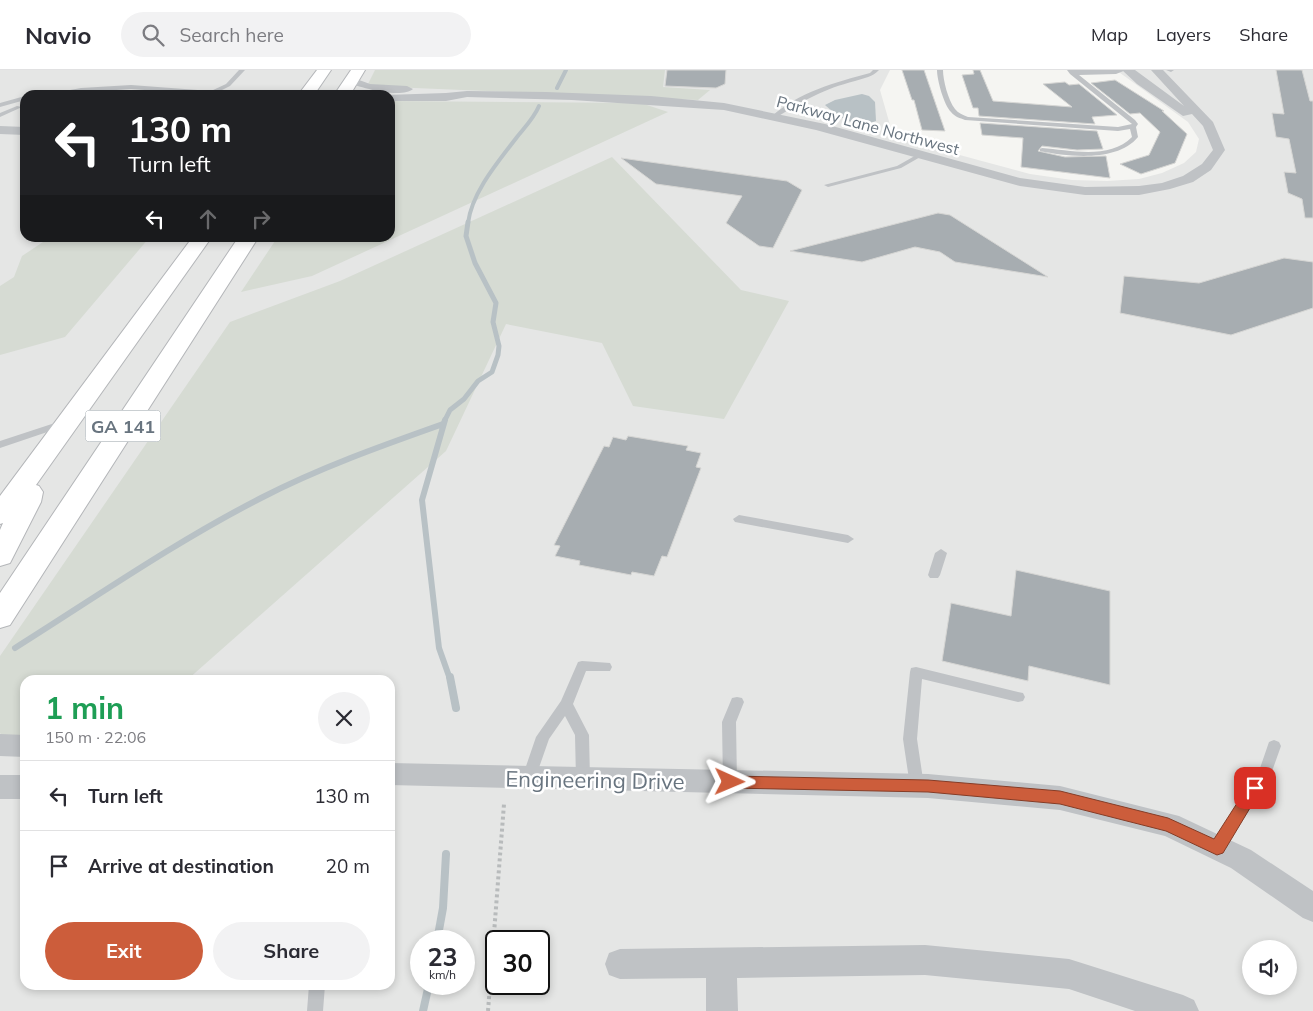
<!DOCTYPE html>
<html lang="en">
<head>
<meta charset="utf-8">
<style>
	:root { --surface:#fff; --page:#f2f2f3; --text:#2b2b33; --muted:#7c7c81; --line:#e1e1e2; --accent:#cc5d3b }
	body { margin:0; font-family:Mulish,sans-serif; background:var(--page); color:var(--text); height:100vh; display:flex; flex-direction:column; font-size:19px; white-space:nowrap }
	* { box-sizing:border-box; margin:0 }
	p { font-size:16px; color:var(--muted) }
	.icon { flex:none; width:28px; height:28px; fill:none; stroke:currentColor; stroke-width:2; stroke-linecap:round; stroke-linejoin:round }
	.map { position:relative; flex:1; overflow:hidden }
	.sheet { position:absolute; left:20px; top:605px; width:375px; height:315px; display:flex; flex-direction:column; background:var(--surface); border-radius:15px; box-shadow:0 2px 8px #0003 }
	.sheet>* { flex:none }
	.guide { position:absolute; left:20px; top:20px; width:375px; height:152px; border-radius:15px; box-shadow:0 2px 8px #0003; background:#202124; color:#fff; overflow:hidden }
	.controls { position:absolute; left:1242px; top:870px; display:grid; gap:10px }
	.controls a { display:grid; place-items:center; width:55px; height:55px; border-radius:50%; background:var(--surface); box-shadow:0 2px 8px #0003; font-size:25px }
	.speed { position:absolute; left:410px; top:860px; display:flex; gap:10px; font-size:25px; font-weight:700; text-align:center }
	.speed>* { display:grid; place-content:center; width:65px; height:65px; border-radius:50%; background:var(--surface); box-shadow:0 2px 8px #0003; line-height:1 }
	.speed small { font-size:12px; font-weight:400 }
	.speed .limit { border:2px solid #111; border-radius:8px; background:#fff; color:#111 }
	.pin { position:absolute; display:grid; place-items:center; width:42px; height:42px; color:#fff; margin:-21px; border-radius:10px; box-shadow:0 2px 8px #0006 }
	.me { position:absolute; width:55px; margin:-28px; rotate:91deg; stroke-linejoin:round; filter:drop-shadow(0 0 4px #0008) }
	.turn { display:flex; align-items:center; gap:18px; height:105px; padding:0 25px; font-size:22px }
	.turn .icon { width:65px; height:65px; stroke-width:2.5 }
	.turn b { display:block; font-size:35px; line-height:42px }
	.lanes { display:flex; align-items:center; height:48px; padding:0 25px; background:#0003; justify-content:center; gap:25px; direction:ltr }
	.lanes .off { opacity:.35 }
	.round { display:grid; place-items:center; flex:none; width:52px; height:52px; border-radius:26px; background:var(--page) }
	.headline { display:flex; align-items:center; justify-content:space-between; height:85px; padding:0 25px }
	h1 { font-size:30px; font-weight:700; line-height:38px; color:#1e9e55 }
	.cta { display:flex; gap:10px; margin-top:auto; padding:10px 25px }
	.cta a { flex:1; height:58px; border-radius:30px; background:var(--accent); color:#fff; font-size:20px; font-weight:700; line-height:58px; text-align:center }
	.cta a+a { background:var(--page); color:var(--text) }
	ul { padding:0; list-style:none }
	li { display:flex; align-items:center; gap:15px; height:70px; padding:0 25px; border-top:1px solid var(--line) }
	li div { flex:1 }
	li b { display:block; font-size:19px }
	li em { font-style:normal }
	header { display:flex; align-items:center; gap:30px; box-sizing:border-box; height:70px; padding:0 25px; background:var(--surface); border-bottom:1px solid var(--line) }
	header strong { font-size:24px }
	nav { display:flex; gap:28px; margin-inline-start:auto; font-size:18px }
	.search { width:350px; height:45px; background:var(--page); display:flex; align-items:center; gap:12px; box-sizing:border-box; padding:0 18px; border-radius:28px; color:var(--muted); font-size:19px }
	.map>svg:first-child { display:block }
	.built { fill:#e5e6e5; fill-rule:evenodd }
	.green { fill:#d6dbd3 }
	.water { fill:#b8c1c5 }
	.lines { fill:none; stroke-linecap:round; stroke-linejoin:round }
	.stream-far3 { stroke:#b8c1c5; stroke-width:4 }
	.stream-far2 { stroke:#b8c1c5; stroke-width:5 }
	.stream-far1 { stroke:#b8c1c5; stroke-width:6 }
	.stream { stroke:#b8c1c5; stroke-width:8 }
	.building { fill:#a7adb1; stroke:#d6d6d4 }
	.trunk-casing { stroke:#b4b6b9; stroke-width:2 }
	.path { stroke:#b8bbbc; stroke-width:4; stroke-dasharray:3 3; stroke-linecap:butt }
	.service { fill:#bfc2c5; fill-rule:evenodd }
	.minor { fill:#bfc2c5; fill-rule:evenodd }
	.trunk { fill:#fff; fill-rule:evenodd }
	.route { fill:#cc5d3b; stroke:#853c26 }
	.labels { text-anchor:middle; dominant-baseline:central; stroke-width:5; stroke-linejoin:round; paint-order:stroke }
	.far-street-label { font-size:16px; fill:#68747f; stroke:#fff }
	.shield { fill:#fff; stroke:#959ea5; stroke-width:1 }
	.shield-label { font-size:18px; font-weight:bold; fill:#68747f }
	.near-street-label { font-size:22px; fill:#68747f; stroke:#fff }
</style>
</head>
<body>
<header>
<strong>Navio</strong>
<div class="search"><svg class="icon" aria-label="search" viewBox="0 0 24 24"><circle cx="10" cy="10" r="6"/><path d="M15 15l6 6"/></svg>Search here</div>
<nav><a>Map</a><a>Layers</a><a>Share</a></nav>
</header>
<div class="map">
<svg width="1313" height="941" viewBox="0 0 1313 941">
	<rect width="100%" height="100%" fill="#f5f5f2"/>
	<path class="built" d="M0,0H890L880,20L892,62L897,64L893,67L1030,104L1072,110L1107,111L1139,109L1162,103L1184,93L1196,82L1199,69L1188,52L1116,0H1313V941H0ZM25,25H390V168H25ZM25,610H390V915H25ZM421,871H464V914H421ZM496,871H539V914H496ZM1251,879H1289V916H1251Z"/>
	<path class="green" d="M375,0H665L663,17L710,20L698,30L367,16Z
		M390,31L641,33L668,42L312,206L241,222L277,168H390Z
		M612,87L741,220L789,231L724,349L633,336L602,273L506,254L446,381L187,610H25V666L5,669L0,663V586L230,252L340,211Z
		M49,168H149L65,267L0,285V216L14,207L22,186Z"/>
	<path class="water" d="M862,24L869,26L875,32L876,51C855,59 840,48 825,35L835,30Z"/>
	<g class="lines">
		<path class="stream-far3" d="M557,18L566,0
			M468,153C472,122 498,92 517,67C525,57 534,48 539,36"/>
		<path class="stream-far2" d="M444,352L450,340L464,329L478,311L492,302L498,285L499,276L493,252L496,233L475,193L466,166L468,152"/>
		<path class="stream-far1" d="M445,350L422,430L439,578L450,609
			M15,578C96,527 175,472 261,428C319,398 381,376 443,354"/>
		<path class="stream" d="M450,607L456,638
			M437,871L443,838L446,784
			M423,941L429,914"/>
	</g>
	<path class="building" d="M667,0H726L725,14L716,18L665,16Z
		M902,0H924L945,61L922,60L914,30H912Z
		M973,0H980L993,31L1072,37L1043,14L1065,12L1069,15L1079,14L1117,45L1092,47L1095,54L979,46L978,38H973L962,5L974,4Z
		M1276,0H1302L1310,31H1313V148H1305L1302,129L1288,123L1284,102L1296,103L1289,69L1276,67L1272,43L1284,44Z
		M1115,10L1164,41H1162L1187,64L1175,93L1141,104L1120,94L1149,85L1160,62L1140,43L1130,44L1091,13Z
		M980,53L1097,61L1103,79L1077,80L1042,76L1038,81L1065,87L1106,86L1110,108L1021,97L1023,68L982,65Z
		M621,88L787,111L802,120L773,178L759,176L726,153L742,126L656,114Z
		M938,143L950,145L1048,207L955,192L940,182L915,177L862,192L790,181Z
		M1284,188L1313,192V238L1231,265L1120,243L1124,206L1199,213Z
		M628,366L688,376L686,380L701,383L696,397L701,398L667,487L662,486L654,506L632,502L631,505L579,495L580,491L555,486L560,476L554,475L604,376L609,377L613,367L626,370Z
		M1016,500L1110,521V615L1029,596L1028,611L942,591L951,533L1011,546Z"/>
	<g class="lines">
		<defs>
			<path id="trunk" d="M317,0H331L314,25H298Z
				M351,0H365L350,25H334Z
				M192,168H211L36,415L39,416L43,422L41,432L10,493L0,496V460L3,453L0,454V426Z
				M238,168H258L10,555L0,558V523Z"/>
		</defs>
		<use href="#trunk" class="trunk-casing"/>
		<path class="path" d="M488,941L504,734"/>
		<path class="service" d="M239,0H245L230,16L212,25L131,19L43,25L81,18L131,15L211,21L226,14Z
			M873,0H879C873,7 864,8 855,11C824,19 804,30 777,47L772,46C799,22 836,12 870,3Z
			M937,0H943C943,10 948,30 955,39C958,43 963,45 968,47L1118,57L1132,54L1070,4L1067,0H1126L1116,4L1079,5L1135,50L1138,54L1136,57L1138,67C1118,92 1069,87 1040,81V79L1042,78C1070,80 1110,90 1132,67L1130,59L1118,61L965,50C960,48 955,47 951,42C944,35 937,10 937,0Z
			M1166,0H1174L1171,2Z
			M25,26V30L0,37V33Z
			M17,36L22,37L0,47V43Z
			M920,83L922,84V86L901,98L828,117L824,115L897,96Z
			M64,350L69,353L68,355L0,378V371Z
			M739,445L848,465L854,469L848,473L735,452L733,449Z
			M941,479L947,483L940,505L938,508H930L928,505L935,483Z
			M582,591L610,593L612,597L610,601H586L573,634L589,665L590,709L588,713L583,715L578,713L576,709L575,665L565,646L549,669L534,712L529,714L524,712L522,708L536,667L561,631L578,592Z
			M916,597L1018,622L1023,623L1025,627L1023,631L1018,632L922,609L917,669L924,716L922,720L917,722L912,720L910,716L903,669L910,602L911,598Z
			M737,627L742,628L744,632L736,652L737,712L735,716L730,718L725,716L723,712L722,652L732,628Z
			M1274,670L1279,672L1281,676L1270,707L1222,783L1217,785L1212,783L1210,778L1212,773L1259,701L1269,672Z
			M309,915H325L323,941H307Z"/>
		<path class="minor" d="M1122,0H1135L1184,36L1151,0H1163L1213,52L1225,80L1211,100L1193,112L1170,119L1139,125H1085L1020,116L816,60L724,40L572,30L467,27L446,31H390V25H386L446,23L467,21L546,22L651,26L724,33L825,54L1020,108L1085,117L1139,116L1162,113L1183,106L1202,94L1213,80L1203,56L1192,44L1183,46L1137,14Z
			M351,7L370,14L407,16L413,19C402,29 360,18 347,12V8Z
			M0,56L25,57V65L0,64Z
			M0,664L25,665V687L0,686Z
			M390,693L928,704L1060,716L1179,746L1251,780L1313,821V852L1303,848L1231,798L1165,766L1060,740L928,728L390,715Z
			M0,705H25V729H0Z
			M925,875L1069,889L1183,925L1194,930L1199,941H1135L1069,919L925,905L737,908L738,941H706V908L620,909L609,905L605,894L609,883L620,879Z"/>
		<use href="#trunk" class="trunk"/>
	</g>
	<path class="route" d="M730,706L928,710L1060,721L1168,748L1214,769L1250,713L1255,712L1260,713L1262,718L1223,783L1217,785L1166,761L1060,734L928,722L730,718L725,717L723,712L725,708Z"/>
	<g class="labels">
		<g class="far-street-label">
			<text transform="translate(868 55) rotate(15)">Parkway Lane Northwest</text>
		</g>
		<rect class="shield" x="85.5" y="340.5" width="75" height="31" rx="4"/>
		<g class="shield-label">
			<text x="123" y="356">GA 141</text>
		</g>
		<g class="near-street-label">
			<text transform="translate(595 710) rotate(1)">Engineering Drive</text>
		</g>
	</g>
</svg>
<div class="controls">
<a><svg class="icon" aria-label="sound" viewBox="0 0 24 24"><path d="M4 9h4l5-4v14l-5-4H4zM17 9q2 3 0 6"/></svg></a>
</div>
<div class="speed"><div>23<small>km/h</small></div><div class="limit">30</div></div>
<div class="pin" style="left:1255px;top:718px;background:#d93025"><svg class="icon" aria-label="arrive" viewBox="0 0 24 24"><path d="M6 21V4h12l-3 4 3 4H6"/></svg></div>
<svg class="me" style="left:730px;top:712px" viewBox="-20 -20 40 40"><path d="M0-17L14 15 0 8-14 15z" fill="#cc5d3b" stroke="#fff" stroke-width="4"/></svg>
<div class="guide">
<div class="turn"><svg class="icon" aria-label="left" viewBox="0 0 24 24"><path d="M17 20v-9H6M10 6l-5 5 5 5"/></svg><div><b>130 m</b>Turn left</div></div>
<div class="lanes"><svg class="icon" aria-label="left" viewBox="0 0 24 24"><path d="M17 20v-9H6M10 6l-5 5 5 5"/></svg><svg class="icon off" aria-label="ahead" viewBox="0 0 24 24"><path d="M12 20V5M6 11l6-6 6 6"/></svg><svg class="icon off" aria-label="right" viewBox="0 0 24 24"><path d="M7 20v-9h11M14 6l5 5-5 5"/></svg></div>
</div>
<section class="sheet">
<div class="headline"><div><h1>1 min</h1><p>150 m · 22:06</p></div><a class="round"><svg class="icon" aria-label="close" viewBox="0 0 24 24"><path d="M6 6l12 12M18 6L6 18"/></svg></a></div>
<ul>
<li><svg class="icon" aria-label="left" viewBox="0 0 24 24"><path d="M17 20v-9H6M10 6l-5 5 5 5"/></svg><div><b>Turn left</b></div><em>130 m</em></li>
<li><svg class="icon" aria-label="arrive" viewBox="0 0 24 24"><path d="M6 21V4h12l-3 4 3 4H6"/></svg><div><b>Arrive at destination</b></div><em>20 m</em></li>
</ul>
<div class="cta"><a>Exit</a><a>Share</a></div>
</section>
</div>
</body>
</html>
